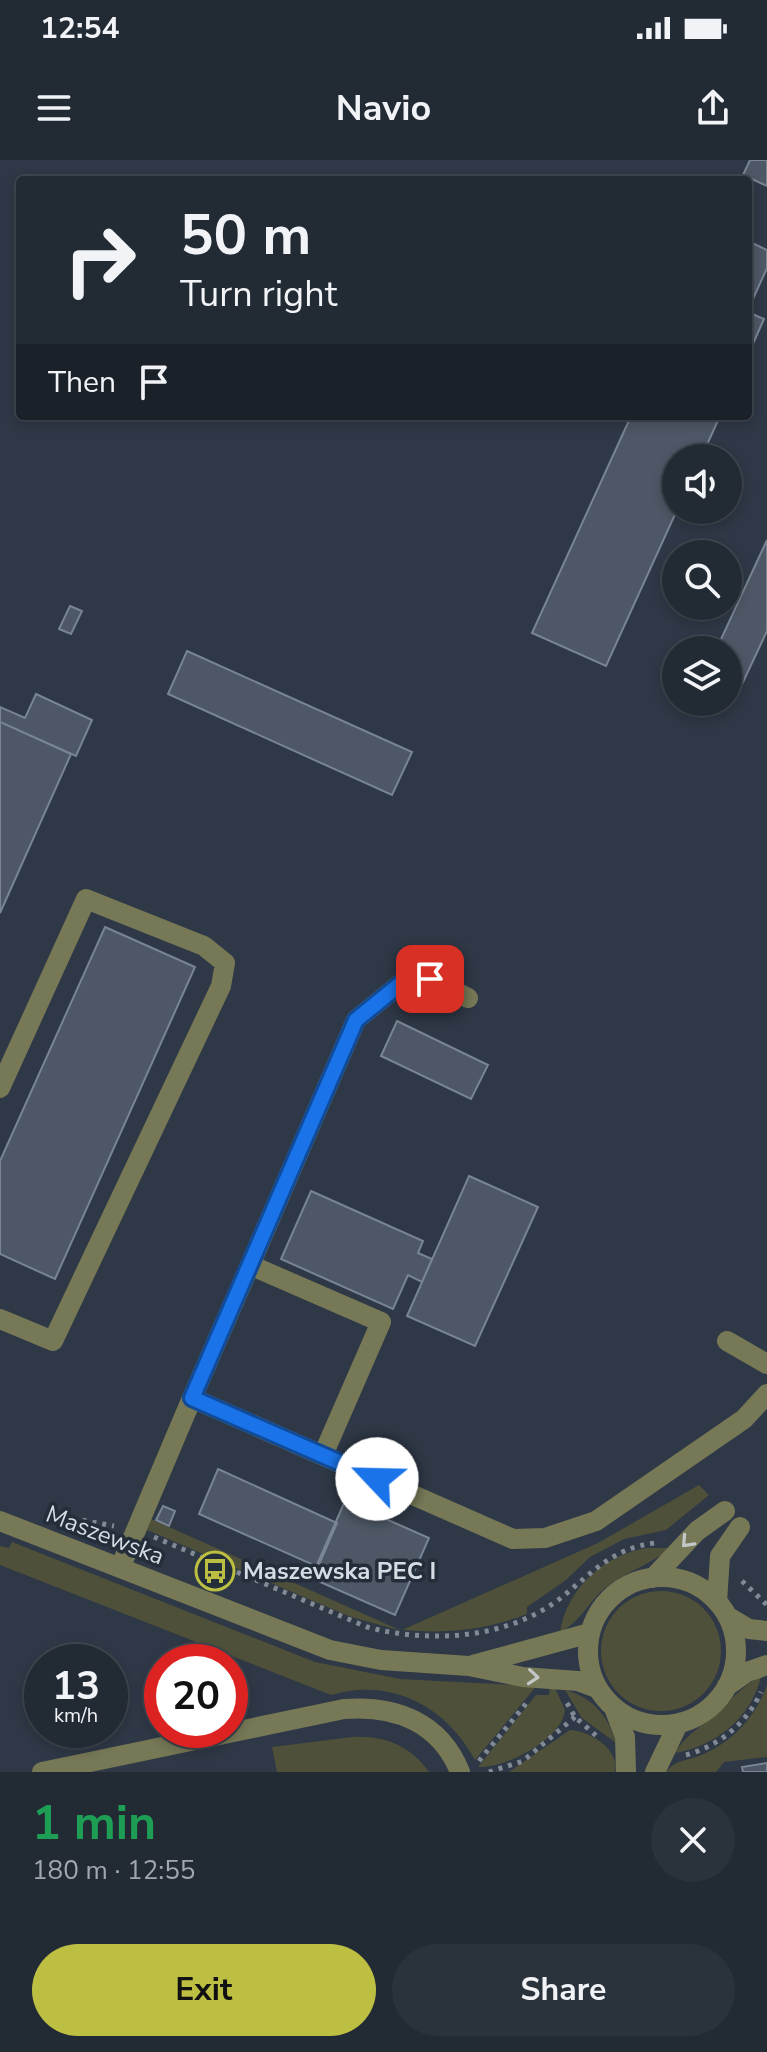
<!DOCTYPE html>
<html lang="en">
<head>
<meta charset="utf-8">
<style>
	:root { --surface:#222a34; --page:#2a323c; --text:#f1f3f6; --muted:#a2a7ac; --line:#3f464f; --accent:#bdbf43 }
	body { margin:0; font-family:"Nunito Sans",sans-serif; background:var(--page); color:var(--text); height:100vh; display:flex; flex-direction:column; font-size:30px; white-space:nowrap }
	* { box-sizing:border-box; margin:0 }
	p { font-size:26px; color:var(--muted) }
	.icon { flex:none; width:44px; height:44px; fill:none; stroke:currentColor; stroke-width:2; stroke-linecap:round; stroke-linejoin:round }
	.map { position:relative; height:1612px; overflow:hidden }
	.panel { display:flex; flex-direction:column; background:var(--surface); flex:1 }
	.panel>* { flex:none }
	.top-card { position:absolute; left:16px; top:16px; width:736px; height:244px; border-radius:8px; box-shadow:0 4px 12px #0003,0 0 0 2px var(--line); background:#222a34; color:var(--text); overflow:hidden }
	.fabs { position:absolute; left:662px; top:284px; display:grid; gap:16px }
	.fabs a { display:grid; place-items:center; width:80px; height:80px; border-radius:50%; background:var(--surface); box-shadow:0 4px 12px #0003,0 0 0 2px var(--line); font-size:40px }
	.speed { position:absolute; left:24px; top:1484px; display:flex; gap:16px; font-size:40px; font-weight:700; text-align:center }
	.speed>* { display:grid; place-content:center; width:104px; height:104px; border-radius:50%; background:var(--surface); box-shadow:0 4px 12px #0003,0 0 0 2px var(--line); line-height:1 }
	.speed small { font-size:20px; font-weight:400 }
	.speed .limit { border:12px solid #d22; background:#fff; color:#111 }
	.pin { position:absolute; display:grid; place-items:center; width:68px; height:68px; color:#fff; margin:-34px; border-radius:16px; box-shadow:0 4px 12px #0006 }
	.me { position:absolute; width:88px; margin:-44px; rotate:294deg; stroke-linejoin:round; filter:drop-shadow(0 0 6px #0008) }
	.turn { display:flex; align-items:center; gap:28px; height:168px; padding:0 32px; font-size:36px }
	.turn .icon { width:104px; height:104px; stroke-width:2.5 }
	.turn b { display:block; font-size:56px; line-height:68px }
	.then { display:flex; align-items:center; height:76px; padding:0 32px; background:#0003; gap:16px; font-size:30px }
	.round { display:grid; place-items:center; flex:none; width:84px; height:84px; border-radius:42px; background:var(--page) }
	.headline { display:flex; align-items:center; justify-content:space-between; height:136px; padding:0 32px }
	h1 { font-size:48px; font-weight:700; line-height:60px; color:#1e9e55 }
	.button { display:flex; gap:16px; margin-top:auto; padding:16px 32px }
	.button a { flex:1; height:92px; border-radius:48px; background:var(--accent); color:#111; font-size:32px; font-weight:700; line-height:92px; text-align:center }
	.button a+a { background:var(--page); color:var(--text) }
	.status { display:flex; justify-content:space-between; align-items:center; height:56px; padding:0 40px; background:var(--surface); direction:ltr }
	.status svg { height:22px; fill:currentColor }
	header { display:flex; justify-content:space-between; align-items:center; height:104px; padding:0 32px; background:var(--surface); font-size:36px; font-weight:700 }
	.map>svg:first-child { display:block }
	.green { fill:#4f5039 }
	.building { fill:#4d5765; stroke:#798494; stroke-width:2 }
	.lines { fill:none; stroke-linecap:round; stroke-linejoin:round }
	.path { stroke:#828a95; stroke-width:5; stroke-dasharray:4 6; stroke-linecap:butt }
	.minor { stroke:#777856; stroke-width:20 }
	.oneway { stroke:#c2c8c8 }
	.route-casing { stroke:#114b97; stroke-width:20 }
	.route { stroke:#1a73e8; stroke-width:14 }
	.labels { text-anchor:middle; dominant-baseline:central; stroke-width:7; stroke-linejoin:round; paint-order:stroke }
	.street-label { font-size:24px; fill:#d5dce4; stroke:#242e3b }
	.poi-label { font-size:24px; font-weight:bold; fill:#d5dce4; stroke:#242e3b; text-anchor:start }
</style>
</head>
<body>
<div class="status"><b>12:54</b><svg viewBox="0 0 49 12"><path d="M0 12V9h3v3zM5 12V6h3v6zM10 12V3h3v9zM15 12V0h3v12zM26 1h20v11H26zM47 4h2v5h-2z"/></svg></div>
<header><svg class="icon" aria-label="menu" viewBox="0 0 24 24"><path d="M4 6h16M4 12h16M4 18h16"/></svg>Navio<svg class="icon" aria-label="share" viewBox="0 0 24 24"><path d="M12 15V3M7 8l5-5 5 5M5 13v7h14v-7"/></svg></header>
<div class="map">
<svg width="767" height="1612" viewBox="0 0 767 1612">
	<rect width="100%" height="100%" fill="#2e3846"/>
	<path class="green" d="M699,1325L709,1335L666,1370L624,1379L590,1397L566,1420L527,1447V1454C486,1470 446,1474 402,1470L598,1383Z
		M151,1359L402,1471L351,1457L147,1370Z
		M12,1382L315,1502L400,1519L534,1526V1529L475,1600C446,1546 391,1517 331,1535L0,1405V1386L9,1388Z
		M647,1388H670C650,1405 625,1412 605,1428C588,1442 581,1462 560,1472C567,1428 604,1395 647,1388Z
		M601 1491a60 60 0 1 1 120 0a60 60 0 1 1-120 0Z
		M761,1516C752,1558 715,1586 675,1593C686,1574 702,1567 717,1553C732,1539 742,1526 761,1516Z
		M767,1525V1597L724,1602L716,1612H666C675,1600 686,1601 699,1596C732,1583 755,1558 767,1525Z
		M550,1527L555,1528L565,1550C563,1579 504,1609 478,1607L536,1535H549Z
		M565,1530C593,1537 609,1557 616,1583L582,1558Z
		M570,1570C591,1571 620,1590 615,1612H509Z
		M352,1577C384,1575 411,1586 429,1612H277L272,1587Z"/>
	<path class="building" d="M750,0H767V26L743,15Z
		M748,81L767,90V108L748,150Z
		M748,152L764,159L748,195Z
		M631,256H720L701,298H676L677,350L606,506L532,473Z
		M767,380V471L738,533L728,528V490H716Z
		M70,446L82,451L71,474L59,469Z
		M187,491L412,592L392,635L168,534Z
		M36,534L92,560L76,596L0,562V547L25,558Z
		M0,562L71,594L0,753Z
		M105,767L195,807L55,1119L0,1094V1001Z
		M397,861L488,905L471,939L381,896Z
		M469,1016L538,1047L475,1186L407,1156Z
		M311,1031L423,1081L418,1093L432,1099L422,1122L408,1115L393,1149L281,1099Z
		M218,1309L337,1363L318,1407L199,1354Z
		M345,1341L429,1378L395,1455L311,1418Z
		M163,1346L175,1351L169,1366L156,1360Z
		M767,1603V1612H743L742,1607Z"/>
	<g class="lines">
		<path class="path" d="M53,1355L114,1366
			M154,1377L367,1467C431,1484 509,1479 562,1437C593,1412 613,1388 655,1383
			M742,1421L767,1445
			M567,1543L575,1557L600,1579
			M686,1595C719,1586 747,1563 761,1532
			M479,1601L529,1540
			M489,1612L523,1601L575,1557"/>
		<path class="minor" d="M0,928L86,739L204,786L225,803L221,826L53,1181L0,1159
			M250,1105L356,860L404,821L430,819L468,838
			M727,1181L767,1204
			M192,1238L250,1105L381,1162L323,1295
			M0,1361L330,1490L381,1500L469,1506L523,1517L578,1521L597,1528
			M120,1408L192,1238L513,1379L545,1378L596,1361L744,1259L767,1234
			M588 1491a74 74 0 1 1 148 0a74 74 0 1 1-148 0Z
			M653,1418L697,1371L725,1351
			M717,1442L720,1396L740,1367
			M727,1456L749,1469L767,1471
			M473,1505L590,1473
			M727,1526L747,1512L767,1505
			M614,1548L625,1577L626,1612
			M42,1612L344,1549C395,1545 440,1562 460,1612
			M655,1612L678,1564"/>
	</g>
	<defs><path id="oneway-chevron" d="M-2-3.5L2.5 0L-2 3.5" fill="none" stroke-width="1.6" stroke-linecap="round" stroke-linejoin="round" transform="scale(2)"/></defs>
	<g class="oneway">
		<use href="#oneway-chevron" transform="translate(687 1382) rotate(133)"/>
		<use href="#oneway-chevron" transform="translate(533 1517) rotate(5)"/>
	</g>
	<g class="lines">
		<defs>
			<path id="route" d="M377,1319L192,1238L356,860L404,821L430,819"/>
		</defs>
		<use href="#route" class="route-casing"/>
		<use href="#route" class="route"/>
	</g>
	<defs>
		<symbol id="bus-ring" viewBox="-11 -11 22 22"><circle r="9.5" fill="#242e3b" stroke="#bdbf43" stroke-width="1.5"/><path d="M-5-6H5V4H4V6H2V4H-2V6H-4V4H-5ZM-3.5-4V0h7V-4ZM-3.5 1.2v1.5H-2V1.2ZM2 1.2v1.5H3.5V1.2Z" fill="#bdbf43"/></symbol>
	</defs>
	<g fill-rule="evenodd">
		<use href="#bus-ring" x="193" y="1389" width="44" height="44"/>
	</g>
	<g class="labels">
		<g class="street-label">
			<text transform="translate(105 1375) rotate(21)">Maszewska</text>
		</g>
		<g class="poi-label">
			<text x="243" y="1411">Maszewska PEC I</text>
		</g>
	</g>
</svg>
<div class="fabs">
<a><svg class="icon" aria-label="sound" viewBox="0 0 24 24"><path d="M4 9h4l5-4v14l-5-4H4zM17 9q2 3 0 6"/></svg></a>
<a><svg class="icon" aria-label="search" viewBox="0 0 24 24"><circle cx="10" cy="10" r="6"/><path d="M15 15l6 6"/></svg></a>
<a><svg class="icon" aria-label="layers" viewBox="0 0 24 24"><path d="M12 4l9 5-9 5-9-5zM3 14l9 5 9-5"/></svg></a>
</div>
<div class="speed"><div>13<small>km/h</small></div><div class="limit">20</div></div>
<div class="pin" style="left:430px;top:819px;background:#d93025"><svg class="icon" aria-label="arrive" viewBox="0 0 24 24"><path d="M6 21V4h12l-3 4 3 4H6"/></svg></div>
<svg class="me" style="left:377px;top:1319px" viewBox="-20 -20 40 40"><circle r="19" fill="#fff"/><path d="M0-13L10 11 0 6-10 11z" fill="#1a73e8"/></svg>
<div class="top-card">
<div class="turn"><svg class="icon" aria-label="right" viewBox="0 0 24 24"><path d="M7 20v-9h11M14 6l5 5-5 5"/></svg><div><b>50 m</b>Turn right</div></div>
<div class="then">Then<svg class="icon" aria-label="arrive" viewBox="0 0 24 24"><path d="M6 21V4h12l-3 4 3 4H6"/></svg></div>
</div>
</div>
<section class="panel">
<div class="headline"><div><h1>1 min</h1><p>180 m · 12:55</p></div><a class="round"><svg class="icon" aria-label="close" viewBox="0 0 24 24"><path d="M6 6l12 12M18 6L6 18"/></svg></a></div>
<div class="button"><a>Exit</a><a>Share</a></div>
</section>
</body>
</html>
